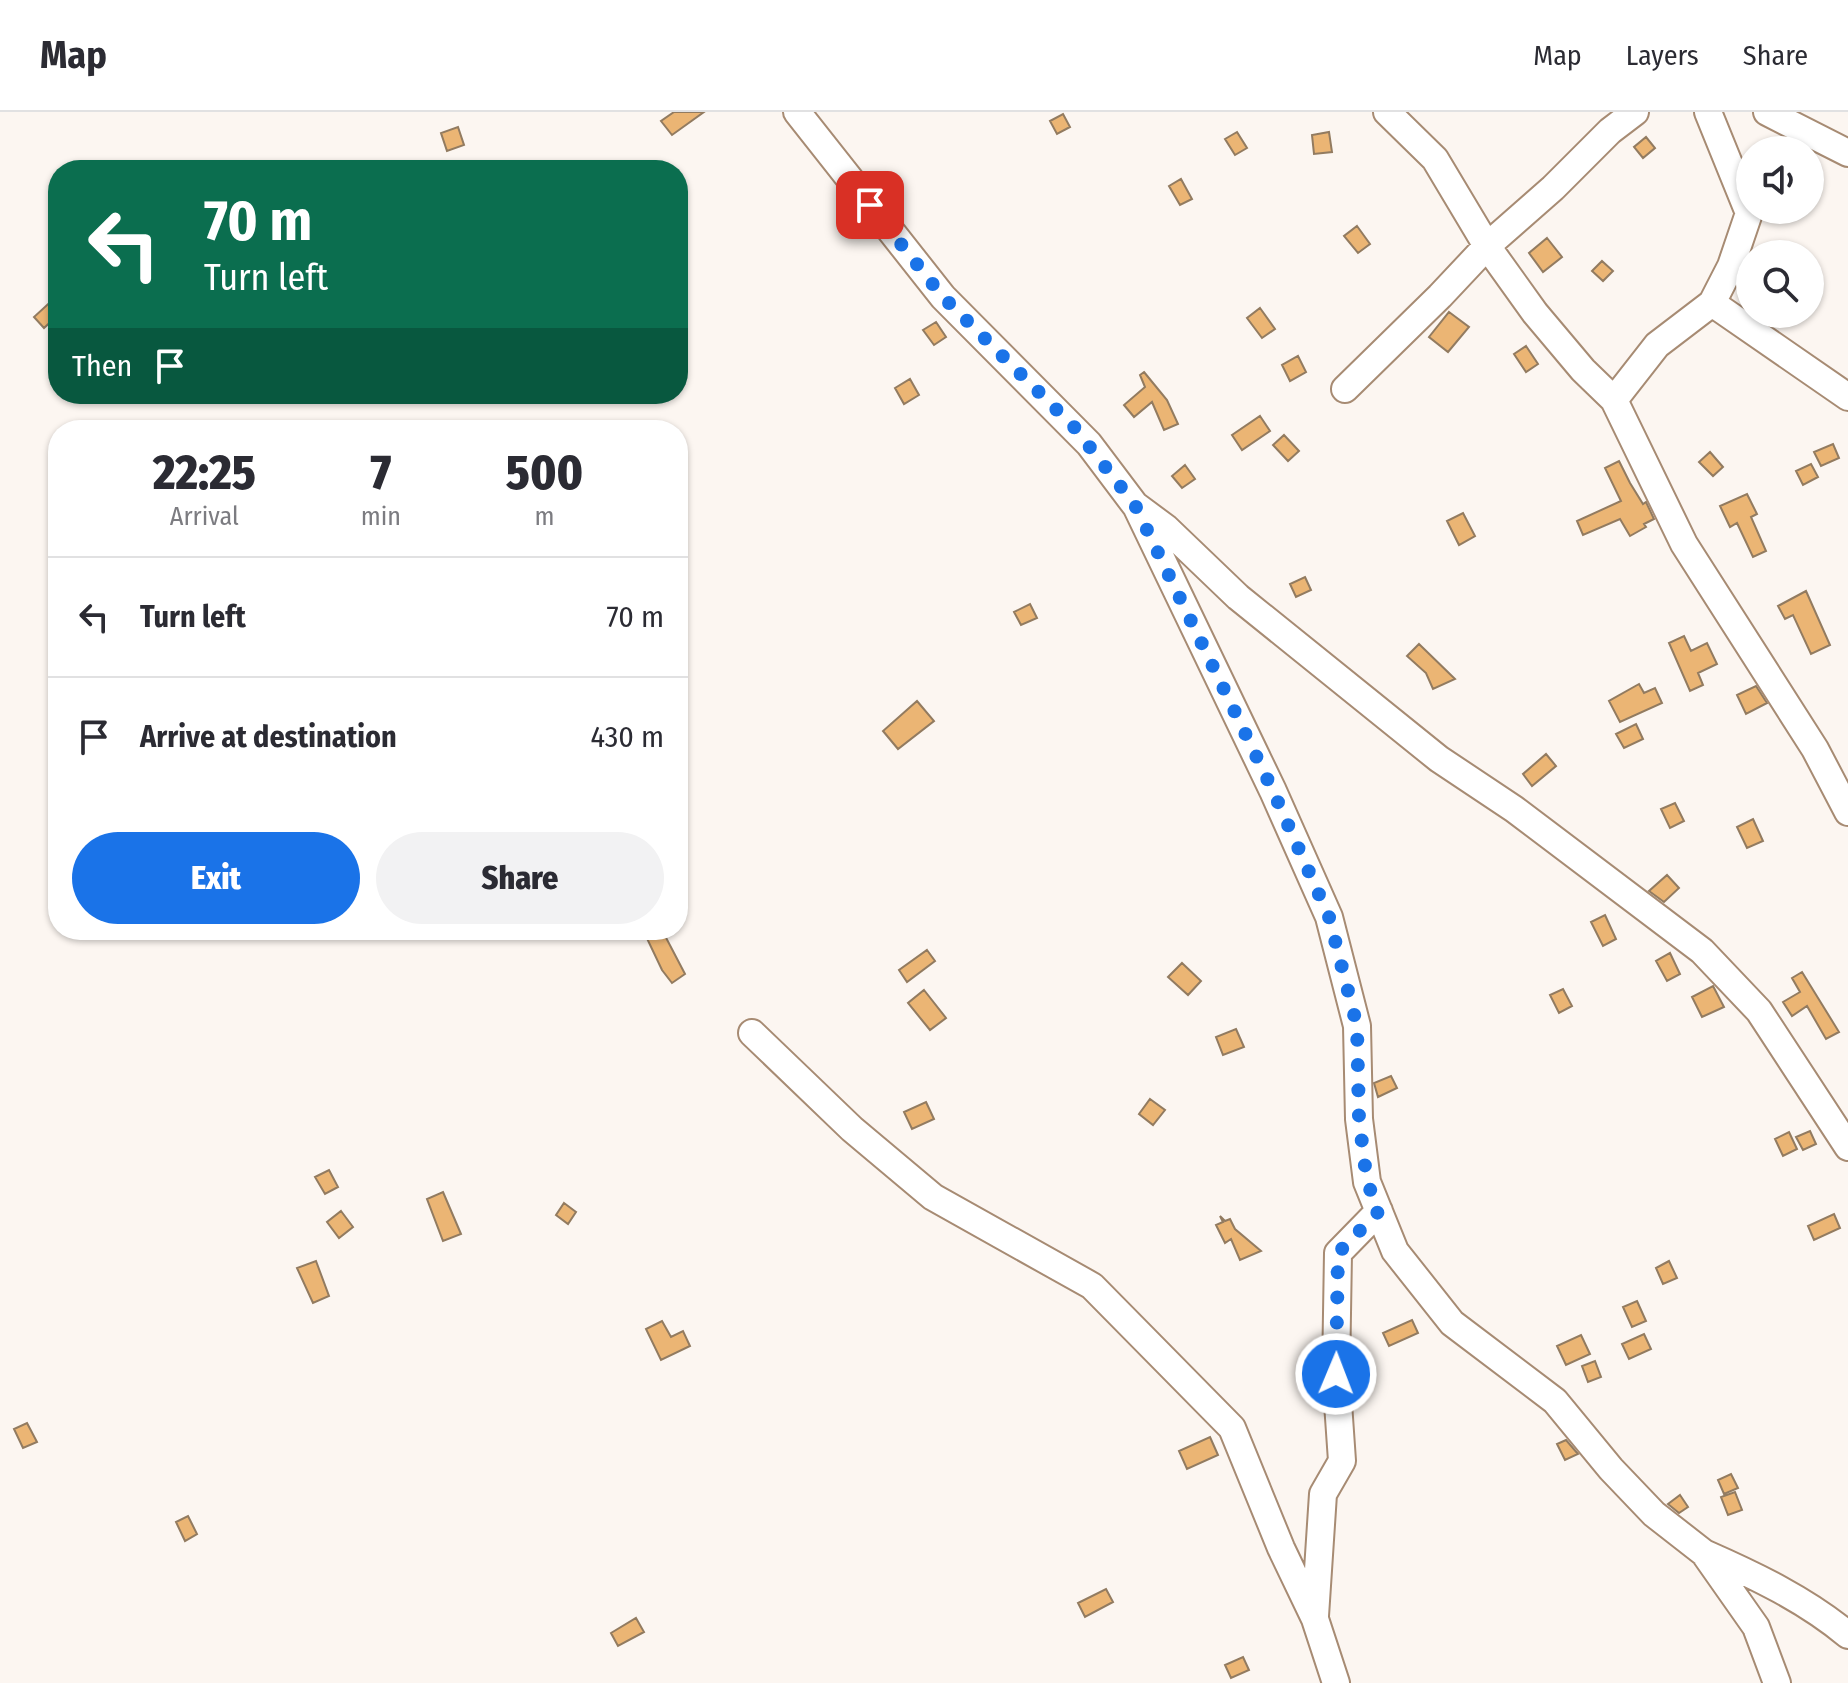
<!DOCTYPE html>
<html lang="en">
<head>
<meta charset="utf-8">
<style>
	:root { --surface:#fff; --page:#f2f2f3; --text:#2b2b33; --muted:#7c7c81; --line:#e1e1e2; --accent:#1a73e8 }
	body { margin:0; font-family:"Fira Sans Condensed",sans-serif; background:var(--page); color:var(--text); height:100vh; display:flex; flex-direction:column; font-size:30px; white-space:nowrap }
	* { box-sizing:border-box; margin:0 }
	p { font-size:26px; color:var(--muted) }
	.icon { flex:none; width:44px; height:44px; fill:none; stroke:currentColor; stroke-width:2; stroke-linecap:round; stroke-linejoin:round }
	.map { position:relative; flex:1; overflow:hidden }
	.sheet { position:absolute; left:48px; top:308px; width:640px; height:520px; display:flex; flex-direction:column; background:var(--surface); border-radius:32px; box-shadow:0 2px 6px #0004 }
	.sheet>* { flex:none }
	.guide { position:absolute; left:48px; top:48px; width:640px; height:244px; border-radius:32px; box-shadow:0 2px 6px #0004; background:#0b6e4f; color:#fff; overflow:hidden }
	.tools { position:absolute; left:1736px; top:24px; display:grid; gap:16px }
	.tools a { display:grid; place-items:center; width:88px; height:88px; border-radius:50%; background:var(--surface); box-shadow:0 2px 6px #0004; font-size:40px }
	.pin { position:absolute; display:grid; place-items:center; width:68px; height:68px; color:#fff; margin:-34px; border-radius:16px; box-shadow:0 4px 12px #0006 }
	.me { position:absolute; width:88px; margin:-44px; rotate:1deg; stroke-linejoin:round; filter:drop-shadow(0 0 6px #0008) }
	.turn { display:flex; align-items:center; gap:28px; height:168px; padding:0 24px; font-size:36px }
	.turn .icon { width:104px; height:104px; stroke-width:2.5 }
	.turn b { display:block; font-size:56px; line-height:68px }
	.then { display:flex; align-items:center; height:76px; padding:0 24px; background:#0003; gap:16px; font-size:30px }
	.eta { display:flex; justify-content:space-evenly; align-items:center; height:136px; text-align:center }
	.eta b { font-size:48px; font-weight:800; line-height:56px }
	.button { display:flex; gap:16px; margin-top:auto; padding:16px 24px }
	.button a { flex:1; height:92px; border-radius:48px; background:var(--accent); color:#fff; font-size:32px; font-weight:800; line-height:92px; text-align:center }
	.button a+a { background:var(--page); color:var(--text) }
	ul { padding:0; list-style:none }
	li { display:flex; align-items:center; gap:24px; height:120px; padding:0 24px; border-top:2px solid var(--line) }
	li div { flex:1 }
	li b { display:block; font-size:30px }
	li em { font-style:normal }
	header { display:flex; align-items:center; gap:48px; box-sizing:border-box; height:112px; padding:0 40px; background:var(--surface); border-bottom:2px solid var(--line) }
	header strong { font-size:38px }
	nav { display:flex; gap:44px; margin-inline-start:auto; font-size:28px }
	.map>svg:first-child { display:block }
	.building { fill:#ebb574; stroke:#927b60; stroke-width:2 }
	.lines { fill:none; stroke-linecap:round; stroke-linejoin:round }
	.minor-casing { stroke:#a78b73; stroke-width:30 }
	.minor { stroke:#fff; stroke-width:26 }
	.route { stroke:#1a73e8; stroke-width:14; stroke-dasharray:0 25.2 }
</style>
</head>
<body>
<header>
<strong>Map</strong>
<nav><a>Map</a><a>Layers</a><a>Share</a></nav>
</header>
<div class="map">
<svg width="1848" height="1571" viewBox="0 0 1848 1571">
	<rect width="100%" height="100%" fill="#fcf6f1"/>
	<path class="building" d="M674,0H704L672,23L661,9Z
		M1063,2L1070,15L1057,22L1050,9Z
		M458,15L464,33L447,39L441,21Z
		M1237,20L1247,36L1235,43L1225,27Z
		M1329,20L1332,40L1314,42L1312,23Z
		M1646,25L1655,36L1643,46L1634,35Z
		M1181,67L1192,87L1180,93L1169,74Z
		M1357,114L1370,132L1358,141L1344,124Z
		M1547,126L1562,145L1543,160L1529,141Z
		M1602,149L1613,159L1603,169L1592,159Z
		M58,183V203L44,216L34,205Z
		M1260,196L1275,217L1262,226L1247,206Z
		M1449,200L1469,215L1448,240L1429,225Z
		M936,210L946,225L934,233L923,218Z
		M1526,234L1538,252L1526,260L1514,242Z
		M1298,244L1306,260L1290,269L1282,253Z
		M1144,260L1167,288L1178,312L1164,318L1152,290L1134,305L1124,293L1145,275L1140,263Z
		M910,267L919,283L904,292L895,276Z
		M1260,304L1270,319L1242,338L1232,323Z
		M1284,323L1299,339L1288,349L1273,333Z
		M1833,332L1839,346L1821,354L1814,340Z
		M1710,340L1723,355L1713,364L1699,350Z
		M1619,349L1630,371L1643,392L1646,390L1654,407L1644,412L1646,415L1630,424L1620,407L1583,423L1577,409L1621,389L1605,356Z
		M1811,352L1818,365L1803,373L1796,359Z
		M1185,353L1195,367L1182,376L1172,364Z
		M1747,382L1757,402L1751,405L1766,439L1753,445L1737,411L1730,415L1720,394Z
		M1463,401L1475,424L1459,433L1447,409Z
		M1305,465L1311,478L1296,485L1290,472Z
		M1806,479L1830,533L1811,542L1793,503L1785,507L1778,494Z
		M1030,492L1037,506L1021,513L1014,500Z
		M1684,524L1691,539L1707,531L1717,552L1698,561L1703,573L1690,579L1669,531Z
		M1419,532L1455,567L1433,577L1426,561L1407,544Z
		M1639,572L1644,581L1655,576L1662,591L1620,610L1609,589Z
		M1756,574L1767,591L1746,602L1737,583Z
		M917,589L934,609L898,637L883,619Z
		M1636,612L1643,627L1624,636L1616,622Z
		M1546,642L1556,654L1532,674L1523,662Z
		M1675,691L1684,709L1670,716L1661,697Z
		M1753,707L1763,729L1747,736L1737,715Z
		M1667,763L1679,776L1664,790L1649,779Z
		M1605,803L1616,827L1603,834L1591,810Z
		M643,818H662L685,862L672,871L662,858Z
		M927,838L935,849L907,870L899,858Z
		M1670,841L1680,862L1667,869L1656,849Z
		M1182,851L1201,869L1188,883L1168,865Z
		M1802,860L1839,920L1826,927L1807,894L1792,904L1783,890L1800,880L1792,866Z
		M1713,874L1724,895L1702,905L1692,885Z
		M1563,877L1572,894L1559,901L1550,883Z
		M924,878L946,906L930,918L908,891Z
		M1236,917L1244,935L1223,943L1216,925Z
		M1391,964L1397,976L1378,985L1374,971Z
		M1150,987L1165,998L1153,1013L1139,1002Z
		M926,990L934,1007L912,1017L904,1000Z
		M1810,1019L1816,1032L1803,1038L1796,1025Z
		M1789,1020L1797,1037L1783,1044L1775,1027Z
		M329,1058L338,1075L325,1082L315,1065Z
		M443,1080L461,1122L443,1129L427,1087Z
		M564,1091L576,1100L568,1112L556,1103Z
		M341,1099L353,1115L339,1126L327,1110Z
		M1834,1102L1840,1116L1814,1128L1808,1114Z
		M1220,1104L1225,1109L1230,1107L1235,1117L1261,1139L1240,1148L1231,1127L1225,1131L1216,1113L1223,1110Z
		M316,1149L329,1184L313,1191L297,1156Z
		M1669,1149L1677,1166L1663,1172L1656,1156Z
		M1637,1189L1646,1209L1632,1215L1623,1195Z
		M1412,1208L1418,1221L1389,1234L1383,1221Z
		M662,1209L671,1225L683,1219L690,1234L661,1248L646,1217Z
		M1644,1222L1651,1237L1629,1247L1622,1232Z
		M1581,1223L1590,1242L1566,1253L1557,1234Z
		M1595,1249L1601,1265L1588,1270L1582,1254Z
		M27,1311L37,1330L23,1336L14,1317Z
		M1210,1325L1218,1343L1187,1357L1179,1339Z
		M1566,1328L1578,1342L1565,1348L1557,1332Z
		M1731,1362L1738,1376L1724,1382L1718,1368Z
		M1735,1380L1742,1398L1728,1403L1721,1385Z
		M1680,1383L1688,1395L1679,1401L1668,1392Z
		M188,1404L197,1422L185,1429L176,1410Z
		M1106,1477L1113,1490L1085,1505L1078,1491Z
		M636,1506L644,1520L618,1534L611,1521Z
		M1243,1545L1249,1558L1231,1566L1225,1553Z"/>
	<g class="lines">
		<defs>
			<path id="minor" d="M797,0L943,185L1089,332L1135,393L1166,416L1238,485L1439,647L1514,697L1702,839L1759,899L1848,1035
				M1387,0L1435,47L1487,134L1535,201L1583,258L1614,288L1684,432L1815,637L1848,700
				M1767,0L1848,41
				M1712,191L1848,285
				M1345,277L1440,184L1487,134L1553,76L1610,19L1635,0
				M1614,288L1657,233L1712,191L1731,154L1749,101L1708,0
				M1137,396L1273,679L1329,805L1357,914L1359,1007L1367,1070L1395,1139L1452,1211L1555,1289L1611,1357L1654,1402L1704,1441L1756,1515L1777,1571
				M752,921L852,1017L933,1085L1092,1174L1232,1316L1281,1436L1315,1507L1336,1571
				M1706,1442C1756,1464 1806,1488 1848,1523
				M1315,1504L1323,1382L1342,1349L1336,1262L1338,1141L1379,1099"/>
		</defs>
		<use href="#minor" class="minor-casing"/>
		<use href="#minor" class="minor"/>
	</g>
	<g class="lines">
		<path class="route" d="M870,93L943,185L1074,315L1135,393L1273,679L1329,805L1357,914L1359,1007L1367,1070L1379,1099L1338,1141L1336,1262"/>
	</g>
</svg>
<div class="tools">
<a><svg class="icon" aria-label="sound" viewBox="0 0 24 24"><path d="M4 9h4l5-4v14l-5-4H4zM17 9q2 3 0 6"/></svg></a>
<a><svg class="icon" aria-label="search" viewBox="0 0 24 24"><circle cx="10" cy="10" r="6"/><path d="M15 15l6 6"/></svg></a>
</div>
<div class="pin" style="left:870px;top:93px;background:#d93025"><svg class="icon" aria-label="arrive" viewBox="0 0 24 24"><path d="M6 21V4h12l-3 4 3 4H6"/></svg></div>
<svg class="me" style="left:1336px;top:1262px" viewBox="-20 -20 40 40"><circle r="17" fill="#1a73e8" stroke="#fff" stroke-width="3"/><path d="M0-11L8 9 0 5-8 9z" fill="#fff"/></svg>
<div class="guide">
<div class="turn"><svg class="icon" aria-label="left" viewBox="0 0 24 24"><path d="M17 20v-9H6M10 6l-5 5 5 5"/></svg><div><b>70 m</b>Turn left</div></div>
<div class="then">Then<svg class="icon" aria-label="arrive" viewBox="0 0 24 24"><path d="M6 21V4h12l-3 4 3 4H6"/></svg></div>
</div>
<section class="sheet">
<div class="eta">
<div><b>22:25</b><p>Arrival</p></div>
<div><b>7</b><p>min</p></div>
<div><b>500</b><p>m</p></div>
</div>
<ul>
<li><svg class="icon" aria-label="left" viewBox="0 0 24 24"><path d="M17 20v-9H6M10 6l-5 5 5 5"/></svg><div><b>Turn left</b></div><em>70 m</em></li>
<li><svg class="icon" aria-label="arrive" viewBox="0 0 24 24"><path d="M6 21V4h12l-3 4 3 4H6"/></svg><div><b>Arrive at destination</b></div><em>430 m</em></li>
</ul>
<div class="button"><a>Exit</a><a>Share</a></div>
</section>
</div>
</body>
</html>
